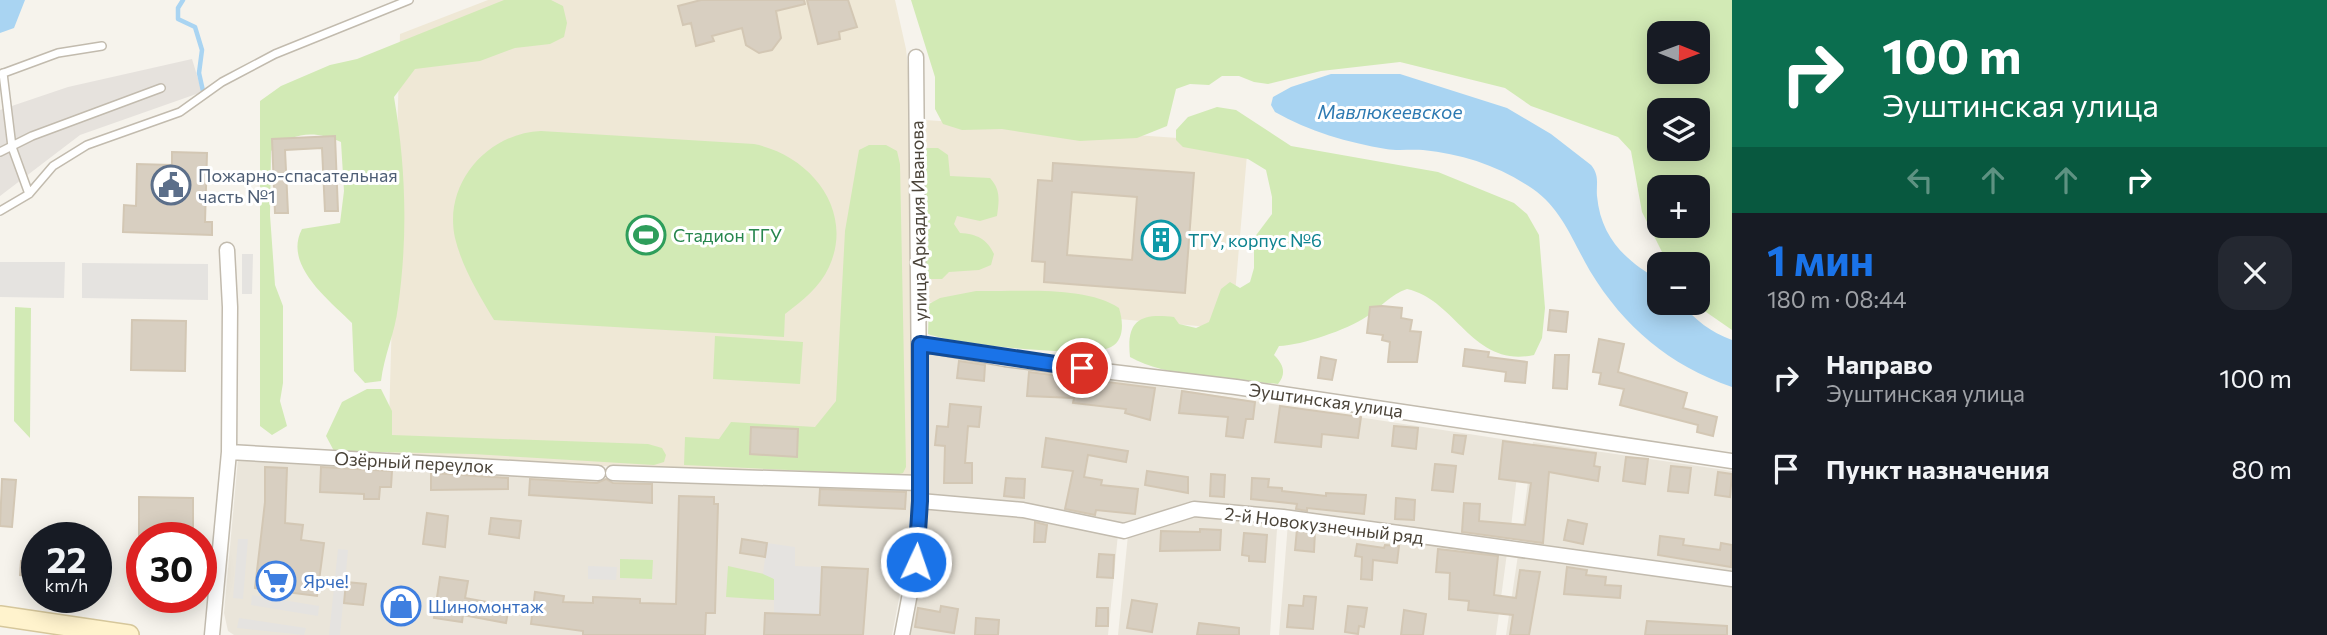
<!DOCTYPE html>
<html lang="ru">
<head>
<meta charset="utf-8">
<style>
	:root { --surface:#171b24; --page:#242831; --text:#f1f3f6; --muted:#9ea1a6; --accent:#1a73e8 }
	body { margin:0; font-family:Commissioner,sans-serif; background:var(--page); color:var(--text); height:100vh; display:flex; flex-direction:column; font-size:26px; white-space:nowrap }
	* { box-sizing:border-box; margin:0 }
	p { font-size:23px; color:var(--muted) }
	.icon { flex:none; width:38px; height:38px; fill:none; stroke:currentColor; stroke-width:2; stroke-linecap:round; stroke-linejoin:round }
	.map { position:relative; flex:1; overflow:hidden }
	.details { display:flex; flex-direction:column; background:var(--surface); width:595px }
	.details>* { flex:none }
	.banner { background:#0b6e4f; color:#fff; overflow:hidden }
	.needle { width:46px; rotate:91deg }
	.controls { position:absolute; left:1647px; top:21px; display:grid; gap:14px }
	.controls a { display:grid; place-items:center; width:63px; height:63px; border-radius:14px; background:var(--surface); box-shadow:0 4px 18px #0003; font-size:35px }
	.speed { position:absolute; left:21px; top:522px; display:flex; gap:14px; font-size:35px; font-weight:700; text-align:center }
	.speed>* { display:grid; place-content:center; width:91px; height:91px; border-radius:50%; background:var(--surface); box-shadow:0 4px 18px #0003; line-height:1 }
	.speed small { font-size:18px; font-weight:400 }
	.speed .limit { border:10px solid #d22; background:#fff; color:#111 }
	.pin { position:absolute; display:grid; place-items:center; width:60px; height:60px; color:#fff; margin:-30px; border:4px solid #fff; border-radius:50%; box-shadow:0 2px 7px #0007 }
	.me { position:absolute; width:77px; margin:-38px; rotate:3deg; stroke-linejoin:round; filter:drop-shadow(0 0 5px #0008) }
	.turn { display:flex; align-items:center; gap:24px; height:147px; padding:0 35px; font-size:32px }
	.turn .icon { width:91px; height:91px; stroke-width:2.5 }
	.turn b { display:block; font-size:49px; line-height:60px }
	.lanes { display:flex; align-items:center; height:66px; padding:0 35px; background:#0003; justify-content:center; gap:35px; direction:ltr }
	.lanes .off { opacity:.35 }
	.round { display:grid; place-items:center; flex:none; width:74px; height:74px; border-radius:21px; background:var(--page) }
	.overview { display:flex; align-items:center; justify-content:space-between; height:119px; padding:0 35px }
	h1 { font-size:42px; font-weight:700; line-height:52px; color:var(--accent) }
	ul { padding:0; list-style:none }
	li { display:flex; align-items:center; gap:21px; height:91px; padding:0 35px }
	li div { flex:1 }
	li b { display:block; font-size:26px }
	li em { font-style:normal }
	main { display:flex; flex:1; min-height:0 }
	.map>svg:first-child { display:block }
	.residential { fill:#eae5da }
	.industrial { fill:#e6e2dd }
	.education { fill:#efe8d6 }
	.green { fill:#d2eab5; fill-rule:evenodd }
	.parking { fill:#e5e3e0 }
	.water { fill:#a9d4f2 }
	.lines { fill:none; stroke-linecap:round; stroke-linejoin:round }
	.stream { stroke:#a9d4f2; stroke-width:4.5 }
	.building { fill:#d8cfc1; stroke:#d3c7b4; stroke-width:2; fill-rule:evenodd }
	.service-casing { stroke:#c2bbae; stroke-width:10 }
	.minor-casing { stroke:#c2bbae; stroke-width:17 }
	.secondary-casing { stroke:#d6c79b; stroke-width:22 }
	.service { stroke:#fff; stroke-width:7 }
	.minor { stroke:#fff; stroke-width:14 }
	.secondary { stroke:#fff3cd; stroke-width:19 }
	.route-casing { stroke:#114b97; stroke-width:18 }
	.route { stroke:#1a73e8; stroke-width:12 }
	.labels { text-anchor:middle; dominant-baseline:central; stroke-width:6; stroke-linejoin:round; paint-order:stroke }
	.service-label { font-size:18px; fill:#4e5e75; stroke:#fff; text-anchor:start }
	.street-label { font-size:18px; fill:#4b4439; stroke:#fff }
	.leisure-label { font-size:18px; fill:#27864d; stroke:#fff; text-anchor:start }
	.culture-label { font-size:18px; fill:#0d838f; stroke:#fff; text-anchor:start }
	.shop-label { font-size:18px; fill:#366cbe; stroke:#fff; text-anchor:start }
	.water-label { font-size:19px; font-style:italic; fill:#2e7ab2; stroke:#fff }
</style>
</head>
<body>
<main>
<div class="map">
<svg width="1732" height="635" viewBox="0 0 1732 635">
	<rect width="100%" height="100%" fill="#f6f3ec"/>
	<path class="residential" d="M927,351L1521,442L1509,544L1198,503L1125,526L927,495Z
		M1533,442L1732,471V574L1520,544Z
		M238,459L662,481L912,488L907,557L892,635H234L228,631L224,613Z
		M925,508L1022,516L1118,534L1108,635H908Z
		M1195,513L1269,520L1277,529L1270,635H1118L1128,535Z
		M1288,523L1507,553L1496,635H1279Z
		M1518,555L1732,584V635H1506Z"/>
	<path class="industrial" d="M192,59L202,92L80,135L0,196V110L68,87Z"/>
	<path class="education" d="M488,0H895L906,49L910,87L913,479L388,457L400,34Z
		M925,120L1248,143L1232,329L926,302Z"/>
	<path class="green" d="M504,0H551L563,6L567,23L564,37L550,44L515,48L480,61L415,69L394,97C406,168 408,236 398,307C395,333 384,355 381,381L365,383L354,371L352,323C328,299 283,265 302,229L340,223L344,191L341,142C314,130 294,132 271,151L270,215L275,285L283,306V383L280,401L287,426L272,435L260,426V101L281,86L330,65L357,59Z
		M911,0H1732V330L1693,303H1698V264H1668L1642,212L1631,151L1618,137L1531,106L1505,88L1400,62L1321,71L1268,84L1254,82L1239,76H1222L1209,85L1190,84L1176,89L1167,126L1137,138L1080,141L1002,129L962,130L943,124L935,109V77ZM1659,33H1698V72H1659ZM1659,110H1698V149H1659ZM1659,187H1698V226H1659Z
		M1217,107L1236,110L1291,146L1438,172L1514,203L1527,214L1539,235L1545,308L1542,338L1534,355C1472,368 1457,300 1407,289C1391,294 1380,308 1366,317C1346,330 1303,345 1279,346L1274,355C1283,364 1287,373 1278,384C1236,380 1167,378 1130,357C1126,320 1140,313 1174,317L1179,324L1196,328L1209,322L1221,289L1230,282L1240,288L1250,282L1254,268V238L1272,214V197L1266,170L1248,159L1183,147L1176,140V130L1188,117Z
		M541,131L754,144C810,155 855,210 829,267C820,287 802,301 785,314L784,337L494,320C479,295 462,267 455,238C443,183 488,133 541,131Z
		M869,145H886L897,151L900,164L906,467L903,473L895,475L684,465L685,437L719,439L731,422L815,427L836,401L845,231L859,150Z
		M927,148H938L948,155L950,176L990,178C1001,190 999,201 997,216L980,221L957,216L954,224L960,233C977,234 987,239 994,254L991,265L979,270L949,272L942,279H930L924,272L922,156Z
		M976,291C1017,292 1085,285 1119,308C1123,321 1125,340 1111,347C1091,359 953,344 928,334L929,304L940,298Z
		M15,307L31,308L30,438L14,421Z
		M715,336L803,342L800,384L713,379Z
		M367,389H381L392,411V435L648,444L662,448L666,455L664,462L654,465L473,454L334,451L326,436L342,402Z
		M620,559L653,560L652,579L620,578Z
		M728,566L769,575L774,579V600L726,597Z"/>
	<path class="parking" d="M242,254H253L252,294H242Z
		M0,262H65L64,298L0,297Z
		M82,263L208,264V300L82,298Z
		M238,539H248L243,599L233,598Z
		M767,543L795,547V566L822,567L820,615L774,613V579L763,574Z
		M338,549L348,550L340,635H329Z
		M588,566L617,567L616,580L588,579Z
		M252,595L319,606L318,616L251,605Z
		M239,618L306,628L304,635L237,628Z"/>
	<path class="water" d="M0,0H25L14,28L0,33Z
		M1331,74H1400L1507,108L1551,134L1591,165C1600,176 1596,184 1597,196C1601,238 1625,260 1659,280V303H1680C1696,320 1710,332 1732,340V387C1669,365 1624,327 1590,271C1573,242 1562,209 1533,189C1499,166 1463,154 1423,150C1411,149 1398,151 1386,149C1349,143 1308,131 1275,112L1271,105L1273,97L1291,87Z"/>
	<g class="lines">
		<path class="stream" d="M183,0L178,8V19L195,27L202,50L199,73L203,91"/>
	</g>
	<path class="building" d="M701,0H804L805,4L776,11L781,38L772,50L759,53L746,45L742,28L712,36L714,41L696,46L691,23L683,25L678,6Z
		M807,0H848L857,27L839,32L840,39L818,44Z
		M335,136L338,211H325L322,148L285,150L288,213H275L272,139Z
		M172,152L207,153L205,222H212V235L123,232L124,205L136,206L137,164L172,165Z
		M1053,163L1194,173L1185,293L1044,282L1045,262L1032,261L1038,180L1052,181ZM1072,192L1137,197L1132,260L1067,255Z
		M1382,306L1402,308L1401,318L1412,320L1410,331L1421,332L1417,362H1388L1390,342L1382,340L1383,335L1367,333L1370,307Z
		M1550,310L1568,312L1566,332L1548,330Z
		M132,320L186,321L185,371L131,370Z
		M1599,339L1624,344L1618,372L1687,393L1683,408L1717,417L1713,436L1697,432L1698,425L1620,405L1624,389L1599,384L1601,373L1593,372Z
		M1465,349L1489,352L1488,357L1527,362L1525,383L1505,381L1506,372L1463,366Z
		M1555,355H1569L1567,389L1553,388Z
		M1321,357L1336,360L1332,380L1318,378Z
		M959,361L985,365L984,381L957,378Z
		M1029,372L1155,388L1150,420L1125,413L1126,409L1073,403L1074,398L1027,396Z
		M1182,391L1255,402L1253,419H1246L1243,438L1226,436L1228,417L1179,413Z
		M950,404L981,407L979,427L968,426L965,463H972V483H944L945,446L935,445L937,426L948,427Z
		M1280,406L1361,417L1358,438L1322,434L1321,447L1275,442Z
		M1394,426L1418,428L1416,449L1392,446Z
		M751,427L798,429L797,457L750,454Z
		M1454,435L1466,436L1463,454L1452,452Z
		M1046,438L1128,451L1126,462L1088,455L1084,477L1102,480L1101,485L1138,489L1135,514L1096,510L1095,515L1065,509L1073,471L1042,467Z
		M1503,441L1596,453L1594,466L1600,467L1598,481L1549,472L1543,543L1462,532L1464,503L1480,504L1479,521L1525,525L1531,483L1499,479Z
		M1626,457L1648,459L1645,484L1623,481Z
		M1435,464L1456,466L1453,492L1432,490Z
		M1671,466L1691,468L1688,493L1668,491Z
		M265,467L287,468L285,523L303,525L301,540L324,543L317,596L255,588L265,502Z
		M321,467L392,471L391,487H380L379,499H364V494L320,492Z
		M1147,471L1188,477V493L1145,485Z
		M1718,472L1732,474L1730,497L1715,495Z
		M431,473L508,478V489L431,490Z
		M1211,474L1225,475L1224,497L1210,496Z
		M1006,478L1025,479L1024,498L1004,496Z
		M1252,478L1269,479L1268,487L1282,488V491L1326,496V493L1366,495L1364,514L1307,508V511L1296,509L1297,504L1251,499Z
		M2,479L16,480L12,527L0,526Z
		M530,479L597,483L606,479L613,483L652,484V503L529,495Z
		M820,489L906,492L905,509L819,505Z
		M679,496L714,497V504H718L715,613H706L705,635H583V631L531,624L535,592L564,596L563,602L593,603V597L640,599V603L676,604Z
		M139,497L193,498V537H139Z
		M1396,498L1415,500L1414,520L1395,519Z
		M427,513L448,516L445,547L423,544Z
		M491,518L521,521L519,538L489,534Z
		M1568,520L1587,524L1583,544L1564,540Z
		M1035,522L1047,525L1045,542H1034Z
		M1200,529L1221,530L1220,550L1160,551L1161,531L1200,532Z
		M1297,529L1315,531L1314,552L1295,550Z
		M1244,533L1267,535L1265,562L1249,561V556L1242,555Z
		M1660,536L1684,539L1683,545L1720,550L1721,543L1732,545L1731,567L1658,555Z
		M742,539L767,543L765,557L740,553Z
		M1357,544L1384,548L1385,545L1399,546L1397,563L1373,560L1372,580L1361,579L1362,557L1355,556Z
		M1438,549L1498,556L1494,595L1516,598L1520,570L1540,572L1529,635H1510L1513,615L1468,610L1469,601L1449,599L1450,573L1436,572Z
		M1099,554L1114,555L1113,578L1097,577Z
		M21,561L37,562V577L20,575Z
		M822,567L868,569L863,635H764L765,613L820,615Z
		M1567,567L1587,570L1586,575L1606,577L1605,585L1621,586L1620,598L1564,594Z
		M440,577L468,581L465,598L509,606L506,623L463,615L462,622L434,618Z
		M346,582L366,584L363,605L344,603Z
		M1304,596L1316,597L1313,629L1287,627L1289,605L1303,606Z
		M1132,600L1157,604L1152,632L1127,628Z
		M941,606L958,609L954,633L915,627L918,608L940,612Z
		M1348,606L1367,608L1364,627L1359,626L1358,634L1345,632Z
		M1097,608H1108V626H1096Z
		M1404,610L1426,614L1423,635H1401Z
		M976,618L999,620L998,635H975Z
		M1647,621L1727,626V635H1645Z
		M1199,623L1239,628V635H1197Z"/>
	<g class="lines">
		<defs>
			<path id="service" d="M3,73L12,147L29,194
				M1,74L58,53L102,46
				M0,152L32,136L161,88
				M0,211L29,194L53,166L87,145L180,112L222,82L275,54L409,0"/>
			<path id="minor" d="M920,344L1005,359L1236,387L1732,461
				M229,452L598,473
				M613,473L920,483
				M920,501L1023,510L1124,531L1194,509L1283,517L1732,579
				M212,635L229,452L230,307L227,250
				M902,635L916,562L920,501L916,57"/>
			<path id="secondary" d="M0,616L129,635"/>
		</defs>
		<use href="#service" class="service-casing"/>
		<use href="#minor" class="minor-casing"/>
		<use href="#secondary" class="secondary-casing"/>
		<use href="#service" class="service"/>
		<use href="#minor" class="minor"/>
		<use href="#secondary" class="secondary"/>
	</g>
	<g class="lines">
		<defs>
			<path id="route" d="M916,562L920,501V344L1082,368"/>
		</defs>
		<use href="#route" class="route-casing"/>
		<use href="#route" class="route"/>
	</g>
	<defs>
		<symbol id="civic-ring" viewBox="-11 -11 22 22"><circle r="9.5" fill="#fff" stroke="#5c6f8a" stroke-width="1.5"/><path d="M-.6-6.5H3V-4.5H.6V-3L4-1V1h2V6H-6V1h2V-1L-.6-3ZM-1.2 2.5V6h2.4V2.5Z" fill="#5c6f8a"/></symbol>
		<symbol id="stadium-ring" viewBox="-11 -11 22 22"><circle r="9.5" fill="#fff" stroke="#2e9e5b" stroke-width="1.5"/><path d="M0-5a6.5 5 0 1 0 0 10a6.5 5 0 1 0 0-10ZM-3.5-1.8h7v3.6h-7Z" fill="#2e9e5b"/></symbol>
		<symbol id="building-ring" viewBox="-11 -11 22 22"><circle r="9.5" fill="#fff" stroke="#0f9aa8" stroke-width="1.5"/><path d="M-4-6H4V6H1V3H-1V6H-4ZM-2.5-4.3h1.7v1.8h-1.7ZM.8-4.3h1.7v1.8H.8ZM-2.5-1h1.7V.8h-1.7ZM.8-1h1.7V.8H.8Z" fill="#0f9aa8"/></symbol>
		<symbol id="supermarket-ring" viewBox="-11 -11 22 22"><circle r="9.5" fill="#fff" stroke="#3f7fe0" stroke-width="1.5"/><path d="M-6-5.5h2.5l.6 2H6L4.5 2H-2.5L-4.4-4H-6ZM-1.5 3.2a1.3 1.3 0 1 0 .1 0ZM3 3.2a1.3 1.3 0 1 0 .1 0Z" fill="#3f7fe0"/></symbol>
		<symbol id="shop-ring" viewBox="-11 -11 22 22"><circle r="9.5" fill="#fff" stroke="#3f7fe0" stroke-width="1.5"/><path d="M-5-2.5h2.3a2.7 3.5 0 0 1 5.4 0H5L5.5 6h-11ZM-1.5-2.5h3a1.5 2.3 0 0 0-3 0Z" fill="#3f7fe0"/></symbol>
	</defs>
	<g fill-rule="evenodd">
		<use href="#civic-ring" x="149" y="163" width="44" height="44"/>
		<use href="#stadium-ring" x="624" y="213" width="44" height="44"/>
		<use href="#building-ring" x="1139" y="218" width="44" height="44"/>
		<use href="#supermarket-ring" x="254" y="559" width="44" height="44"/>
		<use href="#shop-ring" x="379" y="584" width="44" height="44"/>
	</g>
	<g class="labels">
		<g class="service-label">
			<text x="198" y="175">Пожарно-спасательная<tspan x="198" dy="21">часть №1</tspan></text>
		</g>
		<g class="street-label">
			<text transform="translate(918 221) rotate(-91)">улица Аркадия Иванова</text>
			<text transform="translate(1326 400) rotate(8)">Эуштинская улица</text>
			<text transform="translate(414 462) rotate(3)">Озёрный переулок</text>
			<text transform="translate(1324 525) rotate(7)">2-й Новокузнечный ряд</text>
		</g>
		<g class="leisure-label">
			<text x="673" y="235">Стадион ТГУ</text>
		</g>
		<g class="culture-label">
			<text x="1188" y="240">ТГУ, корпус №6</text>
		</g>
		<g class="shop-label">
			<text x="303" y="581">Ярче!</text>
			<text x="428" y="606">Шиномонтаж</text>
		</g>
		<g class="water-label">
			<text x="1390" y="111">Мавлюкеевское</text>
		</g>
	</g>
</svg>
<div class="controls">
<a><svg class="needle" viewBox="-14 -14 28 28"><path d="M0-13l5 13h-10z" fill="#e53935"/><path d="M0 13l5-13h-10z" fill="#9ea1a6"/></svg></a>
<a><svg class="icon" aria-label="layers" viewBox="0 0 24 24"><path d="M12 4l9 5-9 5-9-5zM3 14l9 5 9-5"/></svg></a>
<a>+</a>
<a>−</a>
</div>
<div class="speed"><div>22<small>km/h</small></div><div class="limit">30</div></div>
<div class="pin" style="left:1082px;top:368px;background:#d93025"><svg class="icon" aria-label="arrive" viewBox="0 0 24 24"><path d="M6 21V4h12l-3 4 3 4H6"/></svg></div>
<svg class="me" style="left:916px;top:562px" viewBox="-20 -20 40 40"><circle r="17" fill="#1a73e8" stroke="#fff" stroke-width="3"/><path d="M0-11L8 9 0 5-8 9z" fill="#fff"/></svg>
</div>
<section class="details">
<div class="banner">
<div class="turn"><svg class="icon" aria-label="right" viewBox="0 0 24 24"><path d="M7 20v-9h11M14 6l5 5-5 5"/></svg><div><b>100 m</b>Эуштинская улица</div></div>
<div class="lanes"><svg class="icon off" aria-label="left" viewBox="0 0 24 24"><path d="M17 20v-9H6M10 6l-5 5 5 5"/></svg><svg class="icon off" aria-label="ahead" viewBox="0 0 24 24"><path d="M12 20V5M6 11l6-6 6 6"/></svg><svg class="icon off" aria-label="ahead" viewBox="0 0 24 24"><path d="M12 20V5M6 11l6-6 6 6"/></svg><svg class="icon" aria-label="right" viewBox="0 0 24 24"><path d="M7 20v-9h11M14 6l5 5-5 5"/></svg></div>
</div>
<div class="overview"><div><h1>1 мин</h1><p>180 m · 08:44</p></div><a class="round"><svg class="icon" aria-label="close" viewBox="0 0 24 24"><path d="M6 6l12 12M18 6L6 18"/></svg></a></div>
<ul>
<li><svg class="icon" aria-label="right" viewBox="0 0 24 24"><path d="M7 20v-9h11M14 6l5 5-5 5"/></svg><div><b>Направо</b><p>Эуштинская улица</p></div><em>100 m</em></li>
<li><svg class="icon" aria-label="arrive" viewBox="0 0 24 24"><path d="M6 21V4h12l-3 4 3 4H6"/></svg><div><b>Пункт назначения</b></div><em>80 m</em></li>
</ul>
</section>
</main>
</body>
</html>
